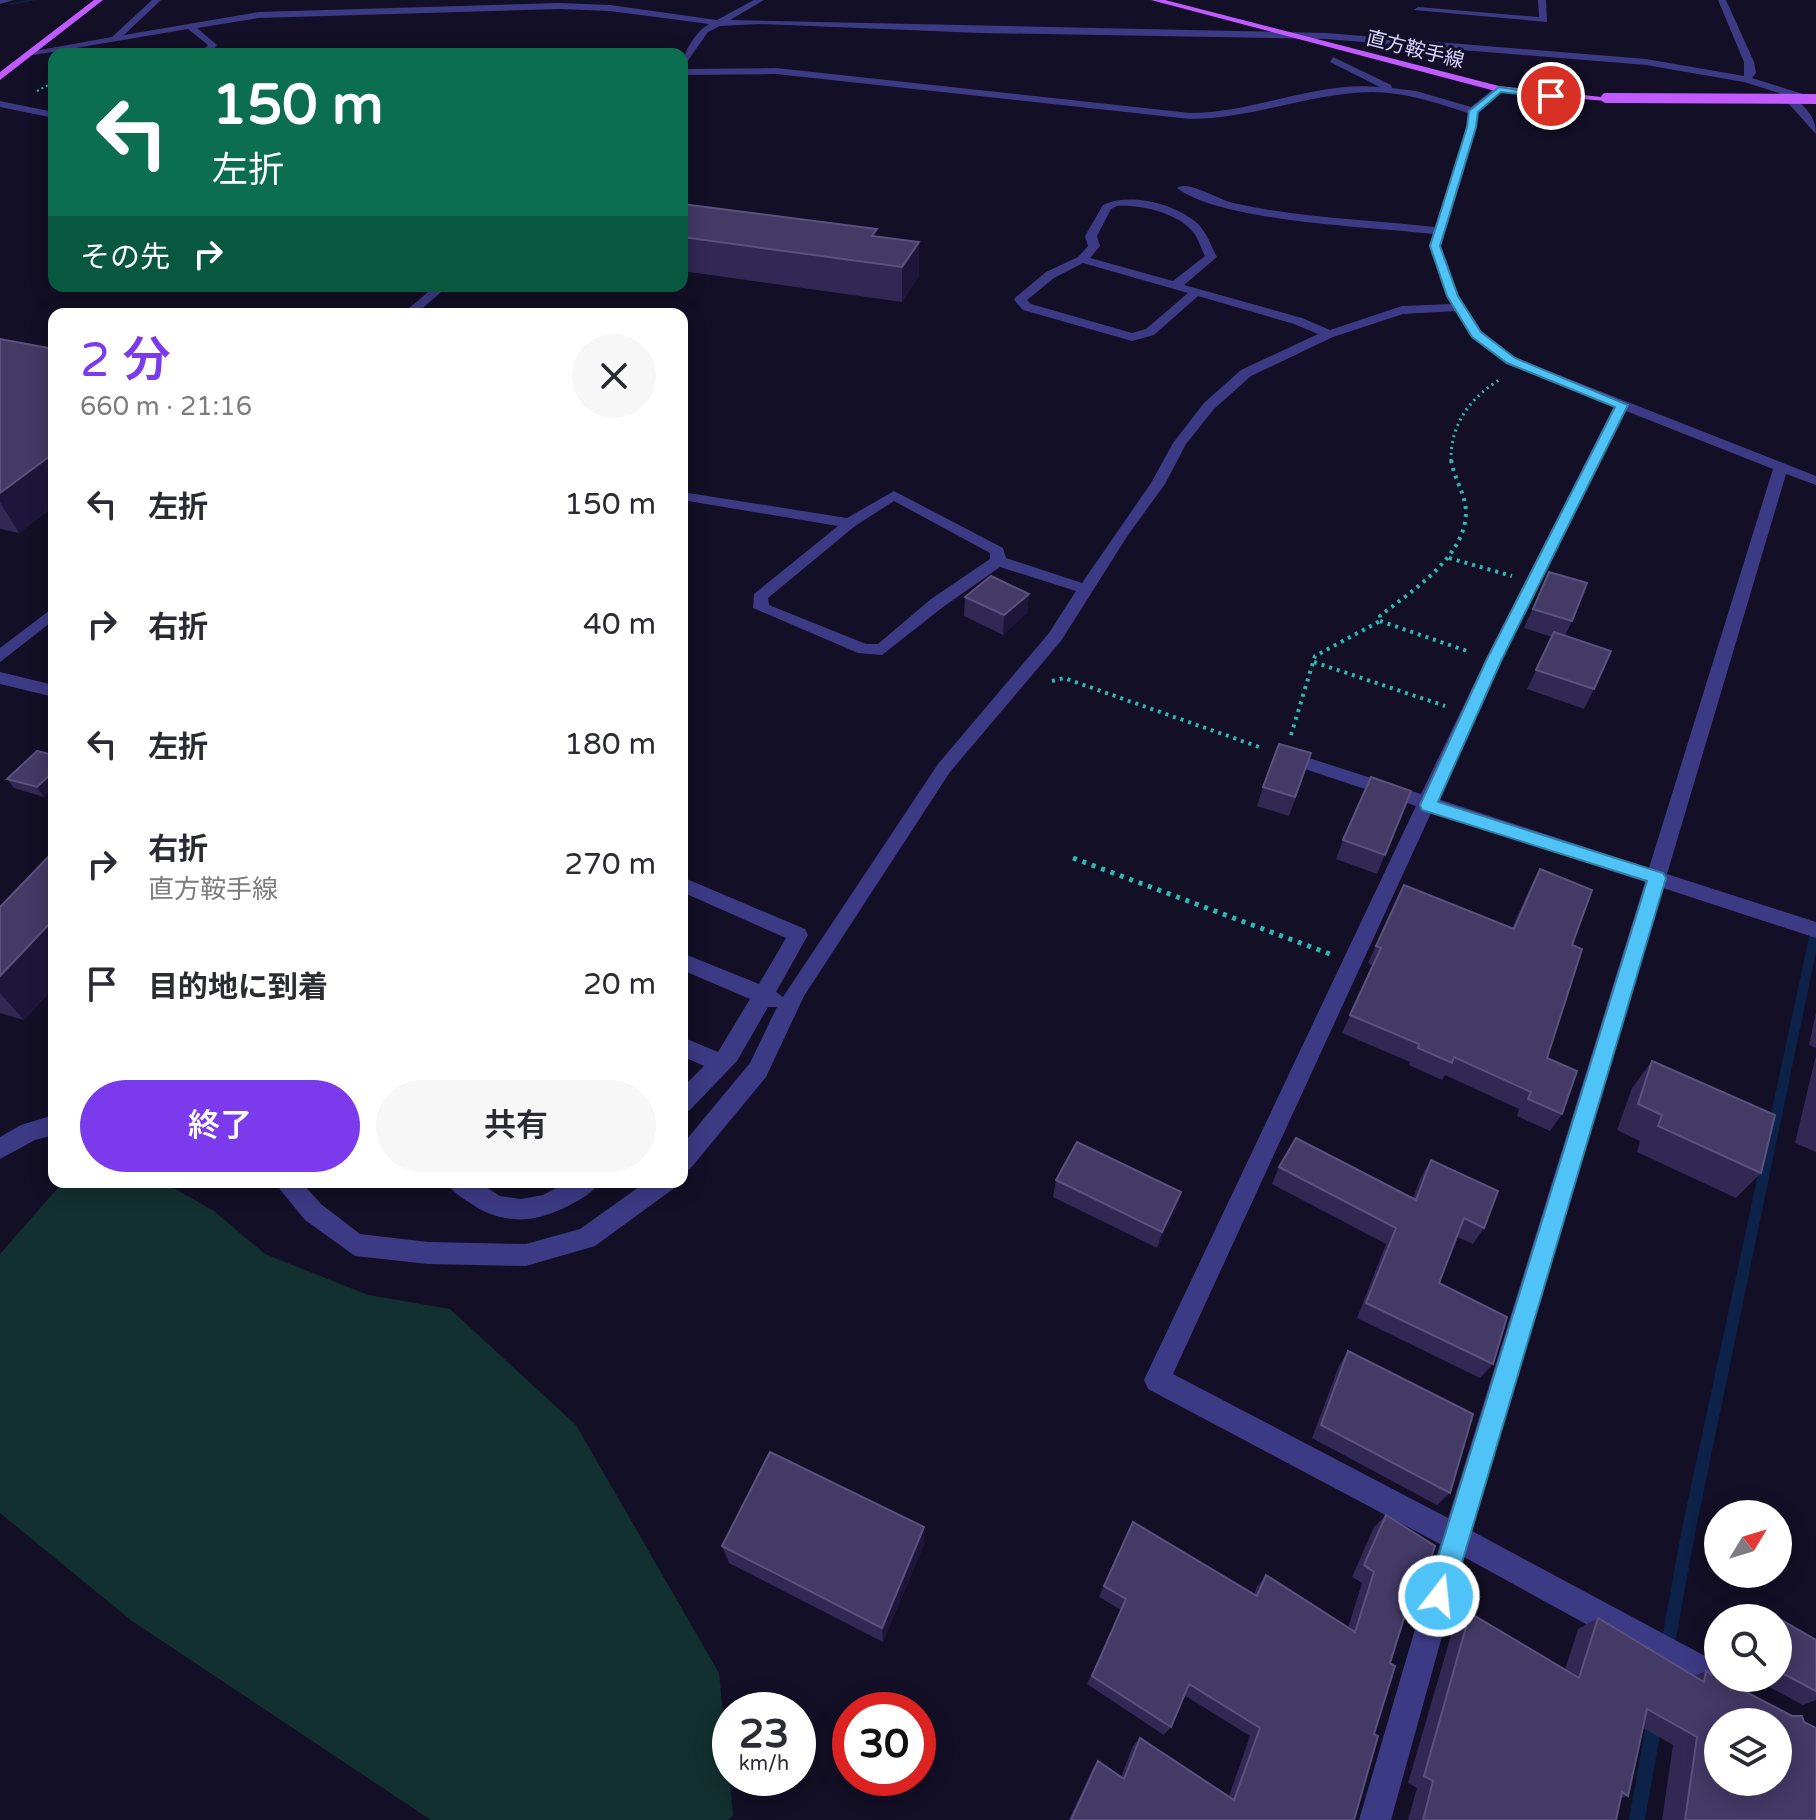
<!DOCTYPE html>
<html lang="ja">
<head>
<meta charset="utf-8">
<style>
	:root { --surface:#fff; --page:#f7f7f7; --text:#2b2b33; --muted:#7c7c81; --accent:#7c3aed }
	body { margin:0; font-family:"Varela Round","Noto Sans JP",sans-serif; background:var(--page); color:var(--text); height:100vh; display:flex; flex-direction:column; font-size:30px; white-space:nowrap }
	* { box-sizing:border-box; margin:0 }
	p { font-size:26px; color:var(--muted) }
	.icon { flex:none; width:44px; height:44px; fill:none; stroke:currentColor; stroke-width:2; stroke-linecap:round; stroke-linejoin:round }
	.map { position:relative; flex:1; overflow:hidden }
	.details { position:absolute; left:48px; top:308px; width:640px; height:880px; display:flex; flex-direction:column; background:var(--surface); border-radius:16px; box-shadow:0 4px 20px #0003 }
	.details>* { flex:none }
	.top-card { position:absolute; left:48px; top:48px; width:640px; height:244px; border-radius:16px; box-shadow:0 4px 20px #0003; background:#0b6e4f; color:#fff; overflow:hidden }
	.needle { width:52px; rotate:52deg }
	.fabs { position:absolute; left:1704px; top:1500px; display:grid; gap:16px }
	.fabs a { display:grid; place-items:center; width:88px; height:88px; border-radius:50%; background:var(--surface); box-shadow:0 4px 20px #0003; font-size:40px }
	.speed { position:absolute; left:712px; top:1692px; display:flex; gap:16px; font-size:40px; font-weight:700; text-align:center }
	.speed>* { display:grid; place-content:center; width:104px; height:104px; border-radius:50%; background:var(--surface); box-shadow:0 4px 20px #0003; line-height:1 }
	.speed small { font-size:20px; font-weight:400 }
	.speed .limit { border:12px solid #d22; background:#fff; color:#111 }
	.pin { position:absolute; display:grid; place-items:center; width:68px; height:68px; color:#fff; margin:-34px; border:4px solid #fff; border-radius:50%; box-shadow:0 2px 8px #0007 }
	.me { position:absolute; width:88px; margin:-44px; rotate:16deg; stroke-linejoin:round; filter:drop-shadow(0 0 6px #0008) }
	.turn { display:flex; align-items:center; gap:28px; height:168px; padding:0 32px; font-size:36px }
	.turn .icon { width:104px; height:104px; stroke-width:2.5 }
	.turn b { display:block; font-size:56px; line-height:68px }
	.then { display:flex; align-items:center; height:76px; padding:0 32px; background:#0003; gap:16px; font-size:30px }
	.round { display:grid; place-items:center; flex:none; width:84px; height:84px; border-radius:42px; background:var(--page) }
	.summary { display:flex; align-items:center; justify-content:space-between; height:136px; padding:0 32px }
	h1 { font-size:48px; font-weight:600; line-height:60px; color:var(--accent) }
	.primary-button { display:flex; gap:16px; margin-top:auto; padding:16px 32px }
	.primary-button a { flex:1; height:92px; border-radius:48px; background:var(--accent); color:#fff; font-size:32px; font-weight:600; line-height:92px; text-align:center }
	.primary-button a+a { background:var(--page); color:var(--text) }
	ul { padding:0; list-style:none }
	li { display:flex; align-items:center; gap:24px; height:120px; padding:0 32px }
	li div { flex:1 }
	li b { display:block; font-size:30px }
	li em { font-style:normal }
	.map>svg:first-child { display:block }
	.green { fill:#12302f }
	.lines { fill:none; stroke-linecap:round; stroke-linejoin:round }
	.stream { fill:#0c2248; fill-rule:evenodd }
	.path-far3 { stroke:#2fb8b0; stroke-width:2; stroke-dasharray:2 3; stroke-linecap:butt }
	.path-far2 { stroke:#2fb8b0; stroke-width:3; stroke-dasharray:2 4; stroke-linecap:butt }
	.path-far1 { stroke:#2fb8b0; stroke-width:4; stroke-dasharray:3 5; stroke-linecap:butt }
	.path { stroke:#2fb8b0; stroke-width:5; stroke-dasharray:4 6; stroke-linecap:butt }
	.minor { fill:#3d3a85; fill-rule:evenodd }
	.major { fill:#c25bff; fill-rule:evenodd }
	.major-bridge { stroke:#c25bff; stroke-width:10 }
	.wall { fill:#312854 }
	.shaded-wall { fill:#1d163a }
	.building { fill:#433a66; stroke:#5a527e; stroke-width:2; fill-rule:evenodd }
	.route { fill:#4fc3f7; stroke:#337fa1; stroke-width:2 }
	.labels { text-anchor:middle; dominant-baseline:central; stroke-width:6; stroke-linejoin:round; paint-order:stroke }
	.far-street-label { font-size:20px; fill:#d9d4ff; stroke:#130f26 }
</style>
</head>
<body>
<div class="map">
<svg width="1816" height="1820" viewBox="0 0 1816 1820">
	<rect width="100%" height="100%" fill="#130f26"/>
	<path class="green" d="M63,1182H163L214,1211L265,1254L368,1295L450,1309L576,1425L719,1673L733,1815L728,1820H431L132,1621L0,1513V1254Z"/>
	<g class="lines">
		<path class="stream" d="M27,0H37L9,5L7,4Z
			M1816,924V952L1696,1528L1674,1649L1672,1654L1667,1656L1662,1654L1660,1649L1682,1528L1811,928L1812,925Z
			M1654,1715L1659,1718L1662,1723L1645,1820H1629L1646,1723L1649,1718Z"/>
		<path class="path-far3" d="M37,91L54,82"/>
		<path class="path-far2" d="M1451,461C1450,425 1470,398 1499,380"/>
		<path class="path-far1" d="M1449,558L1512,576
			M1380,621L1470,652
			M1314,662L1445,706
			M1052,681L1064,678L1262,748
			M1291,735L1315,656L1380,621V616C1411,591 1465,558 1466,513C1466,494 1453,477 1451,459"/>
		<path class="path" d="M1073,858L1330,954"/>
		<path class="minor" d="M0,0H14L0,4Z
			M152,0H161L124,35L259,12L559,3L610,5L717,20L754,0H764L730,20L1326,33L1646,59L1744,76V62L1718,0H1726L1754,62L1756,73L1752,78L1816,98V104L1792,96C1805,107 1816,116 1816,134L1779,93L1744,82L1646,65L1326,39L980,33L759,24L720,26L708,32L682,69C682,54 695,32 709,24L610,11L559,9L259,18L197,28L217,45L209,54H199L208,45L188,29L34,55L29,52L112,37Z
			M1538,0H1546L1547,22L1414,10L1418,7L1539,17Z
			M332,49L445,51L450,54H329Z
			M1333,57L1391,85L1392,88L1416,91L1471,107L1496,87L1504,89L1478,112L1477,127L1441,246L1459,296L1481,332L1516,358L1816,476V485L1786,474L1667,874L1816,922V938L1663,888L1472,1531L1718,1663V1678H1740L1743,1685L1739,1696L1728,1700L1717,1696L1464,1557L1391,1820H1359L1440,1544L1148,1389L1144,1380L1416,806L1278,760L1275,756L1284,750L1421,794L1485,661L1614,406L1506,364L1472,337L1456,311L1403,314L1333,337L1251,376L1214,409L1186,444L1165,484L1128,535L1061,641L950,772L804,996L766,1077L690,1169L682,1172V1145L750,1063L777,1007H768L737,1061L690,1110L682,1113V1088L704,1066L682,1056V1037L718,1052L750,999L682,970V953L759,984L786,938L682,892V877L805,929L808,935L776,992L783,997L938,764L1049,633L1076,591L1000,567L943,607L882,655L858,653L753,608L754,594L838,526L682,500V492L847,518L894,491L1003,548L1006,558L1082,583L1151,483L1173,443L1204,403L1241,370L1318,334L1294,324L1198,296L1154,335L1132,341L1023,310L1014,300L1016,297L1046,272L1078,257L1088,246L1085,236L1103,205C1130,192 1176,204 1198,224C1207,233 1211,246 1217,257L1184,285L1302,318L1330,330L1402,306L1452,304L1429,246L1433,234C1373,227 1221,222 1177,188C1188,180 1219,200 1233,203C1299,218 1369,220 1435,227L1467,127L1468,113C1437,103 1405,92 1372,92C1310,93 1252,119 1190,119L776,74L682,75V69L776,68L1190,113C1254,113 1316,81 1380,87L1330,62ZM1117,206C1140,204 1179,213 1194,233C1199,240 1201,249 1205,256L1173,281L1090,258L1100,246L1097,236L1111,209ZM1083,263L1188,293L1146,329L1132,333L1031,304L1027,300L1054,278ZM1626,411L1773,469L1649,868L1438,799L1501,661ZM894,501L990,553V559L931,599L878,644H866L769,605L768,598L855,526ZM1432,811L1645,882L1448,1518L1173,1374Z
			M0,101L54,112V118L0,107Z
			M435,286H448L416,314H402Z
			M54,607V620L0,662V648Z
			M0,672L54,685V697L0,684Z
			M54,1115V1135L35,1140L0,1159V1137L21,1125Z
			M274,1182H301L321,1204L360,1234L428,1242L526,1244L580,1229L646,1182H677L673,1189L595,1246L526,1266L428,1264L355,1256L305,1220Z
			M447,1182H478L500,1196L521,1199L543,1195L567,1182H599C593,1193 581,1199 570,1205C536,1223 503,1226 470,1203C461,1197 452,1192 447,1182Z"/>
		<path class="major" d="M94,0H103L0,80V72Z
			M1151,0H1165L1499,86L1611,98L1606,101L1499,92Z"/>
		<path class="major-bridge" d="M1606,98L1816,99"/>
	</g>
	<path class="wall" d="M682,204L877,236L919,242V276L902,302L682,271Z
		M0,339L54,349V506L19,533L0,529Z
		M1549,572L1572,621L1565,636L1594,689L1584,709L1527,689L1552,637L1524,628Z
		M1029,594L1027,613L1003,635L964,616L965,597Z
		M37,751L44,797L14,788L7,779Z
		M1305,772L1289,816L1257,806L1263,787Z
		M1411,791L1377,874L1336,859L1343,840Z
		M54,851V987L24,1020L0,1013V907Z
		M1540,869L1572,945L1547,1058L1562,1114L1550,1131L1517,1116L1519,1109L1445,1075L1442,1080L1409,1065L1410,1062L1342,1033L1373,966L1368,963L1404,885L1512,928L1530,888Z
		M1816,1012V1048L1809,1045Z
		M1816,1055V1152L1795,1143Z
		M1652,1061L1761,1173L1736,1198L1637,1152L1640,1141L1617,1130L1632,1088Z
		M1431,1160L1484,1228L1473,1244L1457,1237L1439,1283L1493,1364L1480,1378L1357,1318L1386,1244L1272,1184L1279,1167L1413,1198L1421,1177Z
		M1056,1180L1181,1192L1176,1209L1157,1248L1053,1197Z
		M1348,1351L1450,1493L1437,1505L1312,1438L1339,1366Z
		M1386,1515L1420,1590L1410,1598L1390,1663L1354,1820H1069L1093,1768L1098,1761L1121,1777L1133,1746L1140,1738L1229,1796L1250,1736L1184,1695L1171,1727L1164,1735L1087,1684L1121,1610L1099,1597L1133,1522L1254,1594L1257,1587L1266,1575L1348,1628L1362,1583L1352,1577L1374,1527Z
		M924,1544L883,1642L729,1563L722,1546Z
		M1765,1611L1777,1618H1750Z
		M1470,1613L1565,1670L1578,1629L1598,1618L1694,1676L1706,1671L1816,1820H1662L1673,1745L1643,1728L1628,1796L1620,1798L1616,1820H1408L1417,1788L1408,1783L1454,1625Z
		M1778,1618L1816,1640V1700L1803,1705L1752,1678H1778Z
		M1718,1625V1660L1708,1654L1714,1627Z"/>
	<path class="shaded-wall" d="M919,242V276L902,302V267Z
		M54,453V506L19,533L0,502V493Z
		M1029,594L1027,613L1003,635L1004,615Z
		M54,771V787L44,797L37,787Z
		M54,919V987L24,1020L0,993V976Z
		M1181,1192L1176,1209L1157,1248L1162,1232Z
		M924,1527V1544L883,1642L882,1628Z"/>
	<path class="building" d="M682,204L877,229L872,236L919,242L902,267L682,237Z
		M0,339L54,349V453L0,493Z
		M1549,572L1587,583L1572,621L1533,609Z
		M991,576L1029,594L1004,615L965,597Z
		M1554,632L1611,651L1594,689L1536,670Z
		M1279,744L1311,753L1295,797L1263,787Z
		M37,751L54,755V771L37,787L7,779Z
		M1371,777L1411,791L1385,855L1343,840Z
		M54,851V919L0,976V907Z
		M1540,869L1592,890L1572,945L1582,949L1547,1058L1577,1071L1562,1114L1528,1099L1531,1092L1454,1057L1452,1063L1418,1048L1419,1044L1350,1015L1381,948L1376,946L1404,885L1514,929Z
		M1652,1061L1775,1115L1761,1173L1658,1126L1662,1115L1638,1104Z
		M1296,1138L1416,1200L1431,1160L1498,1191L1484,1228L1464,1218L1439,1283L1507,1317L1493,1364L1366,1303L1396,1228L1279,1167Z
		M1077,1142L1181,1192L1162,1232L1056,1180Z
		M1348,1351L1473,1414L1450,1493L1321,1425Z
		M770,1452L924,1527L882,1628L722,1546Z
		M1386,1515L1435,1546L1420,1590L1414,1586L1390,1663L1395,1666L1374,1734L1378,1736L1354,1820H1071L1098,1761L1124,1779L1140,1738L1234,1800L1260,1728L1189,1684L1171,1727L1092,1676L1126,1599L1104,1586L1133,1522L1257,1596L1266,1575L1355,1632L1374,1572L1364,1565Z
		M1765,1611L1777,1618H1764Z
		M1470,1613L1579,1678L1598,1618L1704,1682L1706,1671L1792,1716H1802L1804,1722L1816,1728V1820H1685L1697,1737L1647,1709L1628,1796L1622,1792L1616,1820H1423L1433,1781L1424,1776ZM1718,1722H1778V1782H1718Z
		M1778,1618L1816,1640V1691L1778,1671Z"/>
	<path class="route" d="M1499,87L1556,96L1551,98L1501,92L1478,112L1476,127L1440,246L1458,296L1481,332L1515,358L1628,405L1501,661L1438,802L1663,873L1666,878L1452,1596L1449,1605L1439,1609L1430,1605L1426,1596L1647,881L1422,810L1420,805L1486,661L1615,407L1507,363L1472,337L1447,296L1430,246L1467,127L1469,111Z"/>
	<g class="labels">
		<g class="far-street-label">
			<text transform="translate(1415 50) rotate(14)">直方鞍手線</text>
		</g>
	</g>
</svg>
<div class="fabs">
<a><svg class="needle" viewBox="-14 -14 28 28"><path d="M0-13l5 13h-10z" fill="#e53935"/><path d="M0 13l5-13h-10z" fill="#7c7c81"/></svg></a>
<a><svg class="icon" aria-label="search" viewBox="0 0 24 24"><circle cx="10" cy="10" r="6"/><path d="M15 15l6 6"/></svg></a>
<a><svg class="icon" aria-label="layers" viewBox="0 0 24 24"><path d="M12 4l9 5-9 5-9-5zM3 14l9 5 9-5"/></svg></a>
</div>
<div class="speed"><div>23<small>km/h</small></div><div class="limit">30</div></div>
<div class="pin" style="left:1551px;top:96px;background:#d93025"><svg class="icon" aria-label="arrive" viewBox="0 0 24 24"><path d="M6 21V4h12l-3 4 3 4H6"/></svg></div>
<svg class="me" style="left:1439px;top:1596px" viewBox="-20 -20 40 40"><circle r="17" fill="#4fc3f7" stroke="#fff" stroke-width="3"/><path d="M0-11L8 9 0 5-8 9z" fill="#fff"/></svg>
<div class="top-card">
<div class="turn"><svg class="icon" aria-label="left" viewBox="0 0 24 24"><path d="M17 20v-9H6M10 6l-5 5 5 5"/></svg><div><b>150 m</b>左折</div></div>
<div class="then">その先<svg class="icon" aria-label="right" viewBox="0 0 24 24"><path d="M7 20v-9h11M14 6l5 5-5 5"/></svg></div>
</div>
<section class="details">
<div class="summary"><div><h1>2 分</h1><p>660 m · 21:16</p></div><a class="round"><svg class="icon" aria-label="close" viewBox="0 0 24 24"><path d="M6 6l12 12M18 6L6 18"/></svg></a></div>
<ul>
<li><svg class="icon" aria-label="left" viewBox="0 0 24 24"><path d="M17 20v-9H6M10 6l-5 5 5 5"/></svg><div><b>左折</b></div><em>150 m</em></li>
<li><svg class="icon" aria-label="right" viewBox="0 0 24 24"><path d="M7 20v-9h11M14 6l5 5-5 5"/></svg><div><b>右折</b></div><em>40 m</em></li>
<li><svg class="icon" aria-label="left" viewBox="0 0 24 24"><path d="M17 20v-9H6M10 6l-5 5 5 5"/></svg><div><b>左折</b></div><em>180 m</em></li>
<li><svg class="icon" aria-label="right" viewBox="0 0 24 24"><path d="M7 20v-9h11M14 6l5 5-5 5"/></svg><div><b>右折</b><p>直方鞍手線</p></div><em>270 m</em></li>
<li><svg class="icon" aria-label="arrive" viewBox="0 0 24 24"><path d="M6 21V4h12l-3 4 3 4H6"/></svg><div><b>目的地に到着</b></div><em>20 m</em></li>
</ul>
<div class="primary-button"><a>終了</a><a>共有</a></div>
</section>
</div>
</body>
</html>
